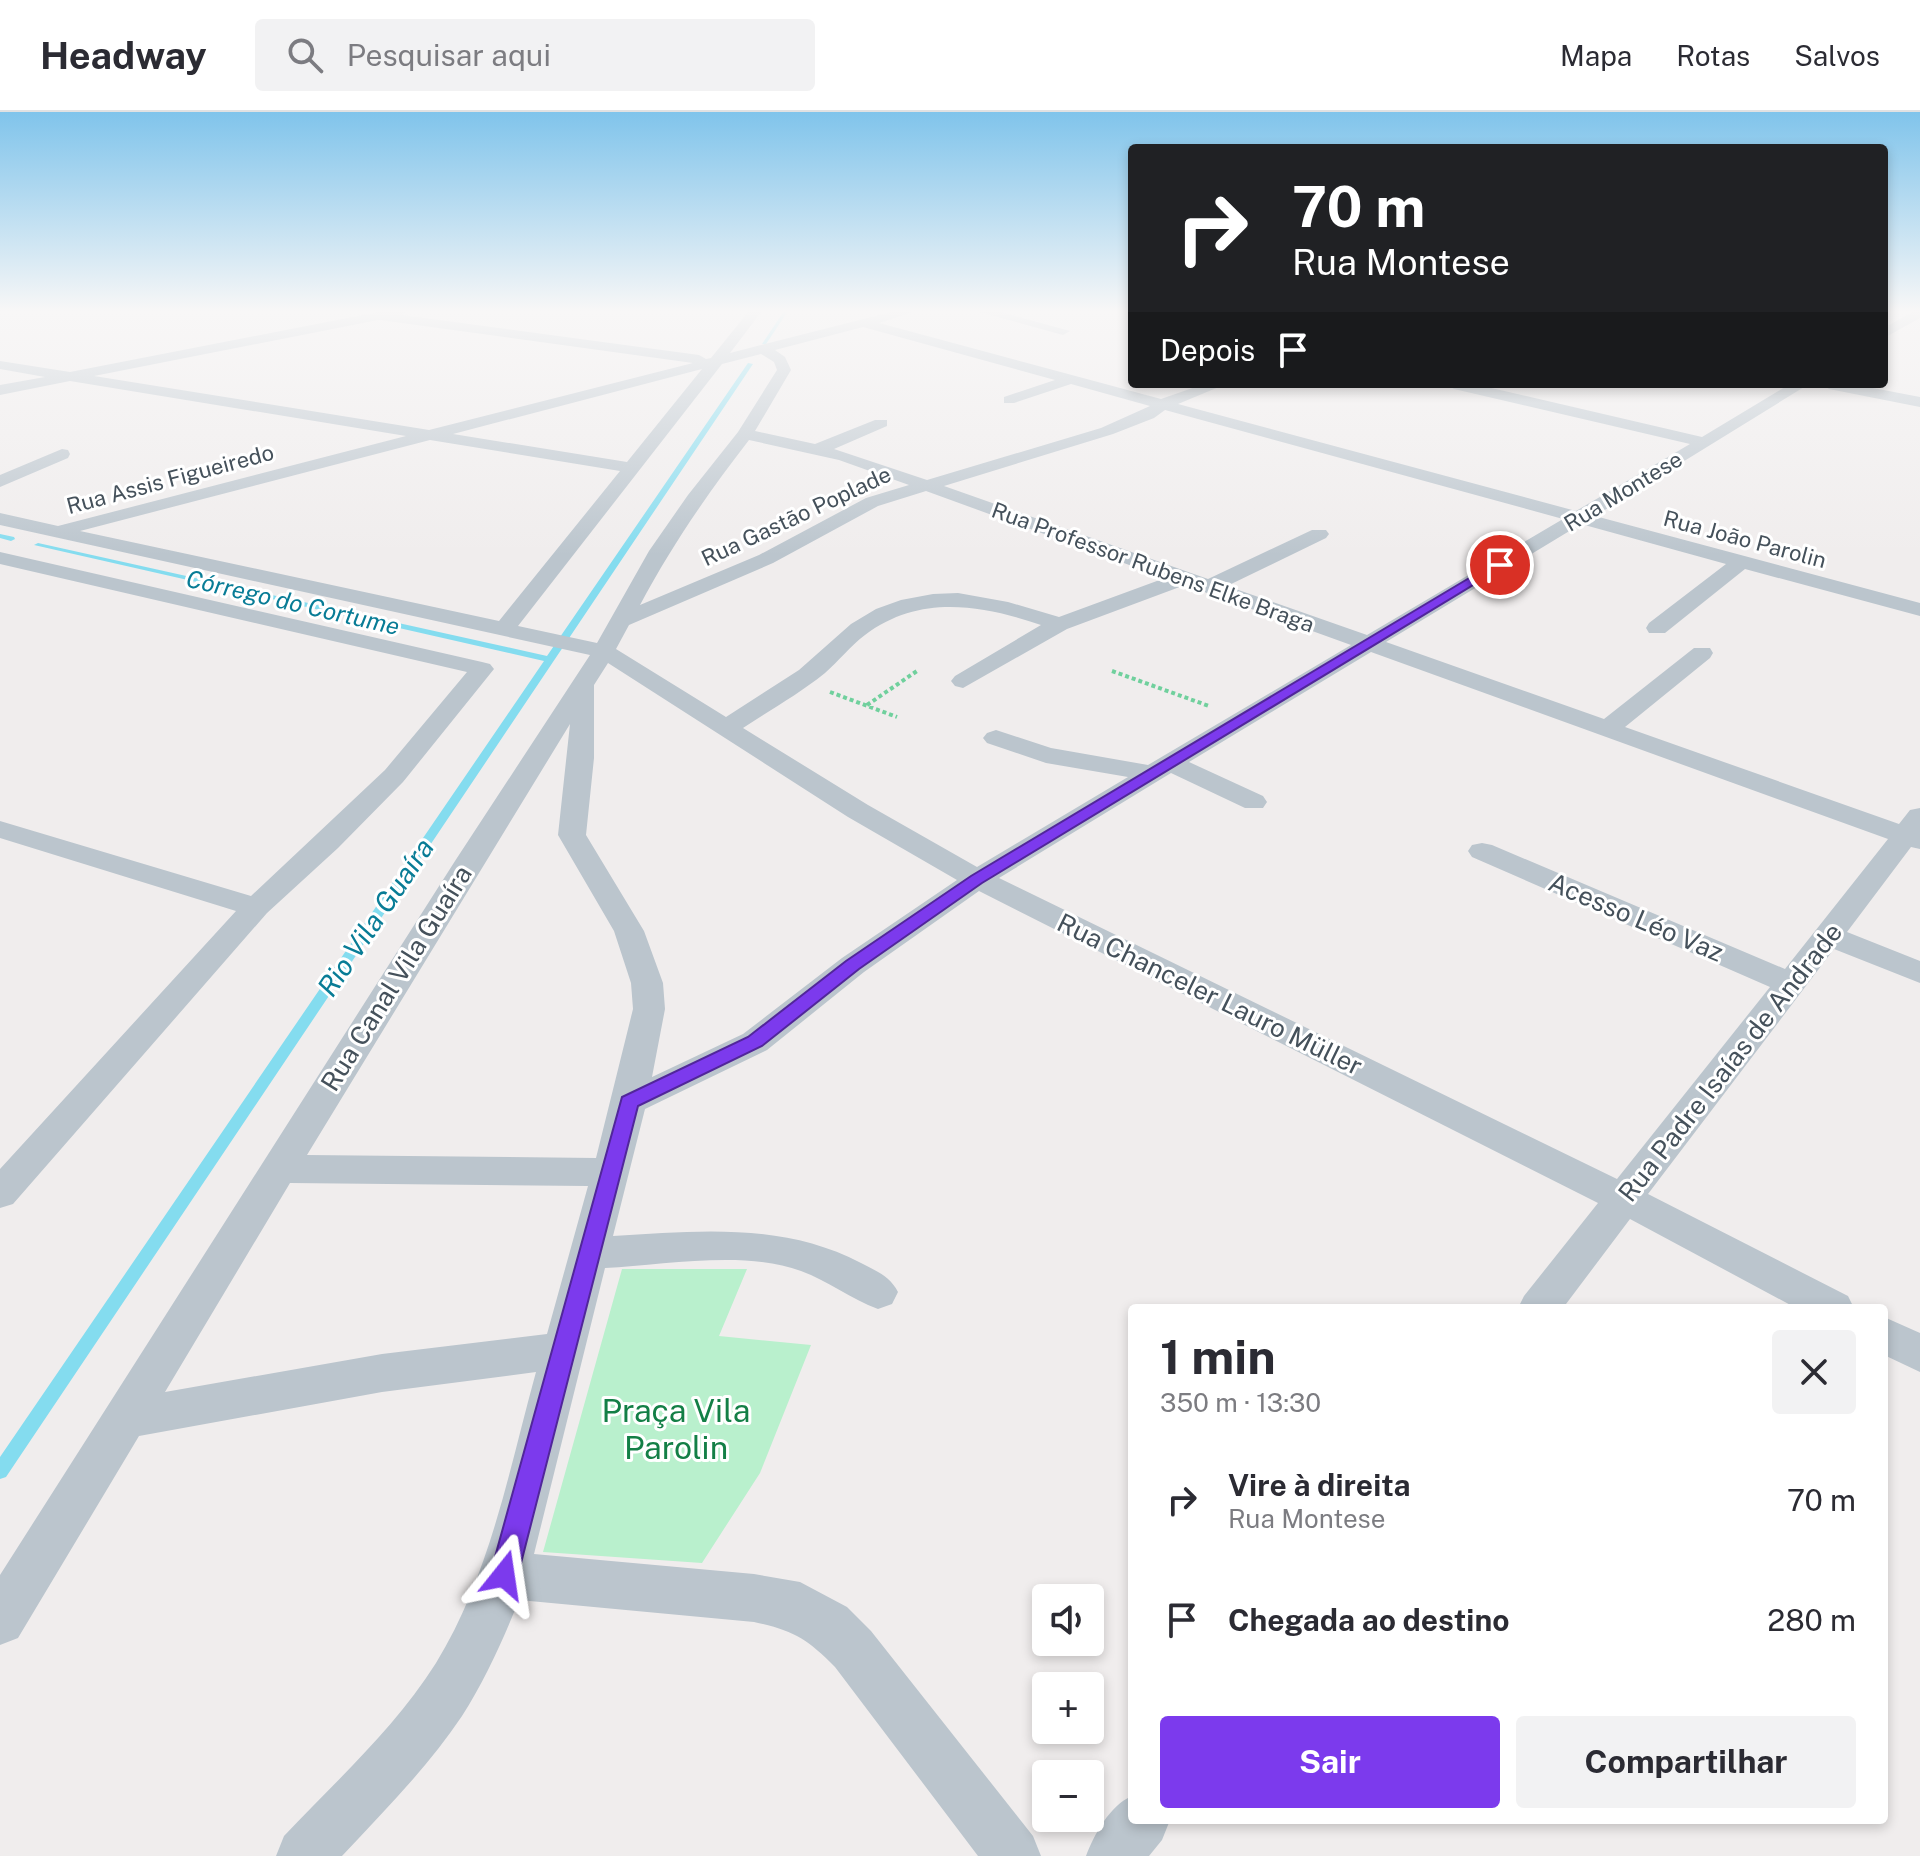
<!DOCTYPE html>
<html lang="pt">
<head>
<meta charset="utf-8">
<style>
	:root { --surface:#fff; --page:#f2f2f3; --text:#2b2b33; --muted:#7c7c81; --line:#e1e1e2; --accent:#7c3aed }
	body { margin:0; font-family:"Public Sans",sans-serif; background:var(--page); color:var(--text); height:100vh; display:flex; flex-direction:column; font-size:30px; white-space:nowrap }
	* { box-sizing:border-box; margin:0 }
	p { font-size:26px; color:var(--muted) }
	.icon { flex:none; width:44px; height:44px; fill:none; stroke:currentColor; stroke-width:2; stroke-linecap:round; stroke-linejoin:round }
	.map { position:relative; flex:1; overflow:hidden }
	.drawer { position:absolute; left:1128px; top:1192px; width:760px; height:520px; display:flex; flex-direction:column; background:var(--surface); border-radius:8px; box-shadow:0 4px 12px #0003 }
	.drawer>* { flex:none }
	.guide { position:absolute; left:1128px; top:32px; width:760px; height:244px; border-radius:8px; box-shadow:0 4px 12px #0003; background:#202124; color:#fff; overflow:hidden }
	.controls { position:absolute; left:1032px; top:1472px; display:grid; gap:16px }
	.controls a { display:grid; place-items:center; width:72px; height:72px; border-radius:8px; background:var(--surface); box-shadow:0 4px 12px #0003; font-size:40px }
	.pin { position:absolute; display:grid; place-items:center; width:68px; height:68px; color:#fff; margin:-34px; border:4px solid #fff; border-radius:50%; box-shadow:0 2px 8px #0007 }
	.me { position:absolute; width:88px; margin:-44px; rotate:15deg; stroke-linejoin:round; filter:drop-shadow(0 0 6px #0008) }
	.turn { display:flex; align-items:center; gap:28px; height:168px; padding:0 32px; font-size:36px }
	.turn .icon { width:104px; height:104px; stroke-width:2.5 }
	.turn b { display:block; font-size:56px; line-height:68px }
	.then { display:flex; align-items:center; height:76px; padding:0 32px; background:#0003; gap:16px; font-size:30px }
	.round { display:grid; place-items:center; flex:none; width:84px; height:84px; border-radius:8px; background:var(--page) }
	.head { display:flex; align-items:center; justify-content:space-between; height:136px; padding:0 32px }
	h1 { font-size:48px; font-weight:700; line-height:60px }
	.cta { display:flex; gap:16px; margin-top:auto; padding:16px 32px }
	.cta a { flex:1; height:92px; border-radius:8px; background:var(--accent); color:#fff; font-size:32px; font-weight:700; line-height:92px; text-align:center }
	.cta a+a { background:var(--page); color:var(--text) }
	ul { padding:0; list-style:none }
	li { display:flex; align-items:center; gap:24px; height:120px; padding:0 32px }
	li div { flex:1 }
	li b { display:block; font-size:30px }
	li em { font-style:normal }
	header { display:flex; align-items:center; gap:48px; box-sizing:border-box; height:112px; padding:0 40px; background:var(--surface); border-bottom:2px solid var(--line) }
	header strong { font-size:38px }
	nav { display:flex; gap:44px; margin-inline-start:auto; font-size:28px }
	.search { width:560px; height:72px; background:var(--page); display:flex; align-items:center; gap:20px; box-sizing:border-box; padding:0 28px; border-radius:8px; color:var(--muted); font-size:30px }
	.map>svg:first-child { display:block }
	.green { fill:#b9f0cd }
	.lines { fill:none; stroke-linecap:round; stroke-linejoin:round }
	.stream { fill:#84dcef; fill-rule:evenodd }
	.path { stroke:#70d09d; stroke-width:4; stroke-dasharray:4 3; stroke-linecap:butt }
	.minor { fill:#bbc5cd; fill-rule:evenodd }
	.route { fill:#7c3aed; stroke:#51269a; stroke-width:2 }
	.labels { text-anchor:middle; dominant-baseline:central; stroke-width:6; stroke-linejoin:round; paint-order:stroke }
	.far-street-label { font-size:22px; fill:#45515b; stroke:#fff }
	.far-water-label { font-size:24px; font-style:italic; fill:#087c96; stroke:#fff }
	.street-label { font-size:26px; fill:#45515b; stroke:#fff }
	.water-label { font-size:28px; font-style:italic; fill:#087c96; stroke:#fff }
	.near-park-label { font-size:32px; fill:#137f46; stroke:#fff }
</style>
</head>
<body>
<header>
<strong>Headway</strong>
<div class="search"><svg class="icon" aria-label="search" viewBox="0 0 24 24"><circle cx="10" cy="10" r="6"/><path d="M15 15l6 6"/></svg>Pesquisar aqui</div>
<nav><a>Mapa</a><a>Rotas</a><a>Salvos</a></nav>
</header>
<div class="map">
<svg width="1920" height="1744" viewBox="0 0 1920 1744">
	<rect width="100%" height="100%" fill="#f0eded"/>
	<path class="green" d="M622,1157H747L719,1224L811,1233L760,1361L702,1451L543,1440Z"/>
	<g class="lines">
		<path class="stream" d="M784,199H788L766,232H762Z
			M748,251L753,252L6,1365L0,1367V1345L544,549L34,433L38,431L547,544Z
			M0,422L14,425L15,427L11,429L0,426Z"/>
		<path class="path" d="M1112,559L1209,594
			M830,580L897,605
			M867,593L917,559"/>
		<path class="minor" d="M383,199H408L402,203L699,243L706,247L711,246L749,199H762L730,241L895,199H916L879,211L1161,287L1204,272H1226L1178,292L1576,399L1690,332L1454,277L1446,272H1474L1702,325L1790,272H1809L1595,404L1920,491V504L1745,457L1665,521H1649L1646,516L1649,511L1726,452L1581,412L1386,530L1604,607L1694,536H1710L1713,541L1710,546L1625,615L1899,712L1910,698L1920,696V737L1911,735L1847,820L1920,849V871L1834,837L1648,1082L1848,1184L1854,1196H1796L1630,1107L1563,1196H1518L1524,1184L1598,1091L979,779L864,860L767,938L645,997L613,1124C698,1119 782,1110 861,1151C876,1159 890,1164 898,1180L892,1192L878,1197C851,1187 828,1169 801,1159C745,1138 664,1153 605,1156L534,1442L754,1462L800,1470L847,1495L871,1519L1033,1724L1041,1744H978L835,1555C806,1526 794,1519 754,1510L519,1488C503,1528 485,1568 462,1604C428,1655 384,1699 342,1744H276L284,1724C336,1669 395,1616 436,1551C490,1463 509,1358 536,1260L382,1280L139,1324L18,1526L0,1533V1463L455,749L590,543L0,413V401L58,414L406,324L70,269L0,283V273L45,265L0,257V249L70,260ZM378,208H380L693,251L429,318L94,264ZM863,215L1055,268L1004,285V291H1014L1071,272L1150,294L1101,316L927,368L834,337L887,314V308H875L815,332L755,319L791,258L785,245L775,238ZM761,242L774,250L777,258L738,320L688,383L649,439L597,531L518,514L722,252ZM702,257L627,350L453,322ZM1165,298L1563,407L1367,523L1227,474L1326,426L1329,422L1326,418H1312L1208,467L944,374L1113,322L1154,306ZM430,328L620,359L499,509L80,419ZM749,328L839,348L909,373L866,386L759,443L640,493C672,433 708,381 749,328ZM926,379L1165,466L1059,505L1008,490L958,481L933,482L901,488L876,497L851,512L799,558L726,605L616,537L629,513L773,451L878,394ZM1185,473L1351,533L1148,653L1051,636L996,618L987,621L983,626L987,631L1046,651L1128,665L977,755L868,693L743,616C770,598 799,582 825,561C839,549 850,534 865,523C920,482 981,493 1041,513L955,564L951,569L955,574L963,576L1067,517ZM1371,540L1888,727L1785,857L1492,733L1482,731L1472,733L1468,739L1472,745L1770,875L1617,1067L999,766L1171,661L1245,696H1263L1267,690L1263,684L1189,650ZM608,551L848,705L957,768L842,846L743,922L652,965L665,897L663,871L644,819L586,723L594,646V573ZM570,612L558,723L614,819L631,871L633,897L596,1046L307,1043ZM290,1071L588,1074L547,1222L382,1242L165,1280Z
			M976,199H997L1070,219L1063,223Z
			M1914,199H1920V206L1884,226V216Z
			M1821,272H1852L1920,285V295L1829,277Z
			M62,337L68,338L70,342L68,346L0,375V363Z
			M0,440L482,550L490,552L494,557L403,670L338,736L267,801L13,1092L0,1096V1057L236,799L0,726V709L251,784L385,658L467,560L0,452Z
			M1884,1205L1920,1221V1260L1884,1243Z
			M1132,1684V1708H1170L1162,1728L1149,1744H1086C1094,1723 1110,1693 1132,1684Z"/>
	</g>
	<linearGradient id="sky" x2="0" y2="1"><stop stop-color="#80c4eb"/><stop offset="0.45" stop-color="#f8f7f7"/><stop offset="1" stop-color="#f8f7f7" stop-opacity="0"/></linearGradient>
	<rect width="1920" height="443" fill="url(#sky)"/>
	<path class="route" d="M1496,450L1506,453L982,771L859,857L762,934L638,994L518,1463L514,1472L504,1476L494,1472L490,1463L622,985L748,925L846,849L971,764Z"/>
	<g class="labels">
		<g class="far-street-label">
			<text transform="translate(170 367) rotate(-15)">Rua Assis Figueiredo</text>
			<text transform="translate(1623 379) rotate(-31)">Rua Montese</text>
			<text transform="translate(796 404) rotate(-25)">Rua Gastão Poplade</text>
			<text transform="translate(1745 427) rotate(15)">Rua João Parolin</text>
			<text transform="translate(1153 455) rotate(20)">Rua Professor Rubens Elke Braga</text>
		</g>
		<g class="far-water-label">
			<text transform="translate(293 490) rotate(13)">Córrego do Cortume</text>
		</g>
		<g class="street-label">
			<text transform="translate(1636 805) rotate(23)">Acesso Léo Vaz</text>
			<text transform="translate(396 866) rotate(-58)">Rua Canal Vila Guaíra</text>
			<text transform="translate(1210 882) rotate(26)">Rua Chanceler Lauro Müller</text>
			<text transform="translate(1730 950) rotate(-52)">Rua Padre Isaías de Andrade</text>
		</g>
		<g class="water-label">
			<text transform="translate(375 805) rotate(-56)">Rio Vila Guaíra</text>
		</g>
		<g class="near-park-label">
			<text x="676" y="1298">Praça Vila<tspan x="676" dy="37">Parolin</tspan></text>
		</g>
	</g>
</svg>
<div class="controls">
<a><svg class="icon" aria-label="sound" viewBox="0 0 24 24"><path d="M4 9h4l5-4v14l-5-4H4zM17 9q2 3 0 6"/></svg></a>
<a>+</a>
<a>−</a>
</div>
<div class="pin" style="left:1500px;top:453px;background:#d93025"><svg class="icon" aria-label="arrive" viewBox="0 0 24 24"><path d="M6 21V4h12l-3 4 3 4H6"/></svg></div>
<svg class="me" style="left:504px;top:1463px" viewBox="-20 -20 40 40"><path d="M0-17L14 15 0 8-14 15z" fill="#7c3aed" stroke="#fff" stroke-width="4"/></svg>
<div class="guide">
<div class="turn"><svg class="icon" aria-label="right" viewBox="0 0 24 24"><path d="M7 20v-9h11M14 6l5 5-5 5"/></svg><div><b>70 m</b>Rua Montese</div></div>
<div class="then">Depois<svg class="icon" aria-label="arrive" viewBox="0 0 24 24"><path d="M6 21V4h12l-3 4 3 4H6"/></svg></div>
</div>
<section class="drawer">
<div class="head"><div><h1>1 min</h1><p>350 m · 13:30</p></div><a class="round"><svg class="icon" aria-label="close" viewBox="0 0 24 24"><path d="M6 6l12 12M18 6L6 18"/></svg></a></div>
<ul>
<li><svg class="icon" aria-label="right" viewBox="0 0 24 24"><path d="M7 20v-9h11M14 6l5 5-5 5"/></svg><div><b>Vire à direita</b><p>Rua Montese</p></div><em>70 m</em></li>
<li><svg class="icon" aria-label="arrive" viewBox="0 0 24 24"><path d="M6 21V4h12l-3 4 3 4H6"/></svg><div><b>Chegada ao destino</b></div><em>280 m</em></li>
</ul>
<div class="cta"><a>Sair</a><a>Compartilhar</a></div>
</section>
</div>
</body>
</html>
